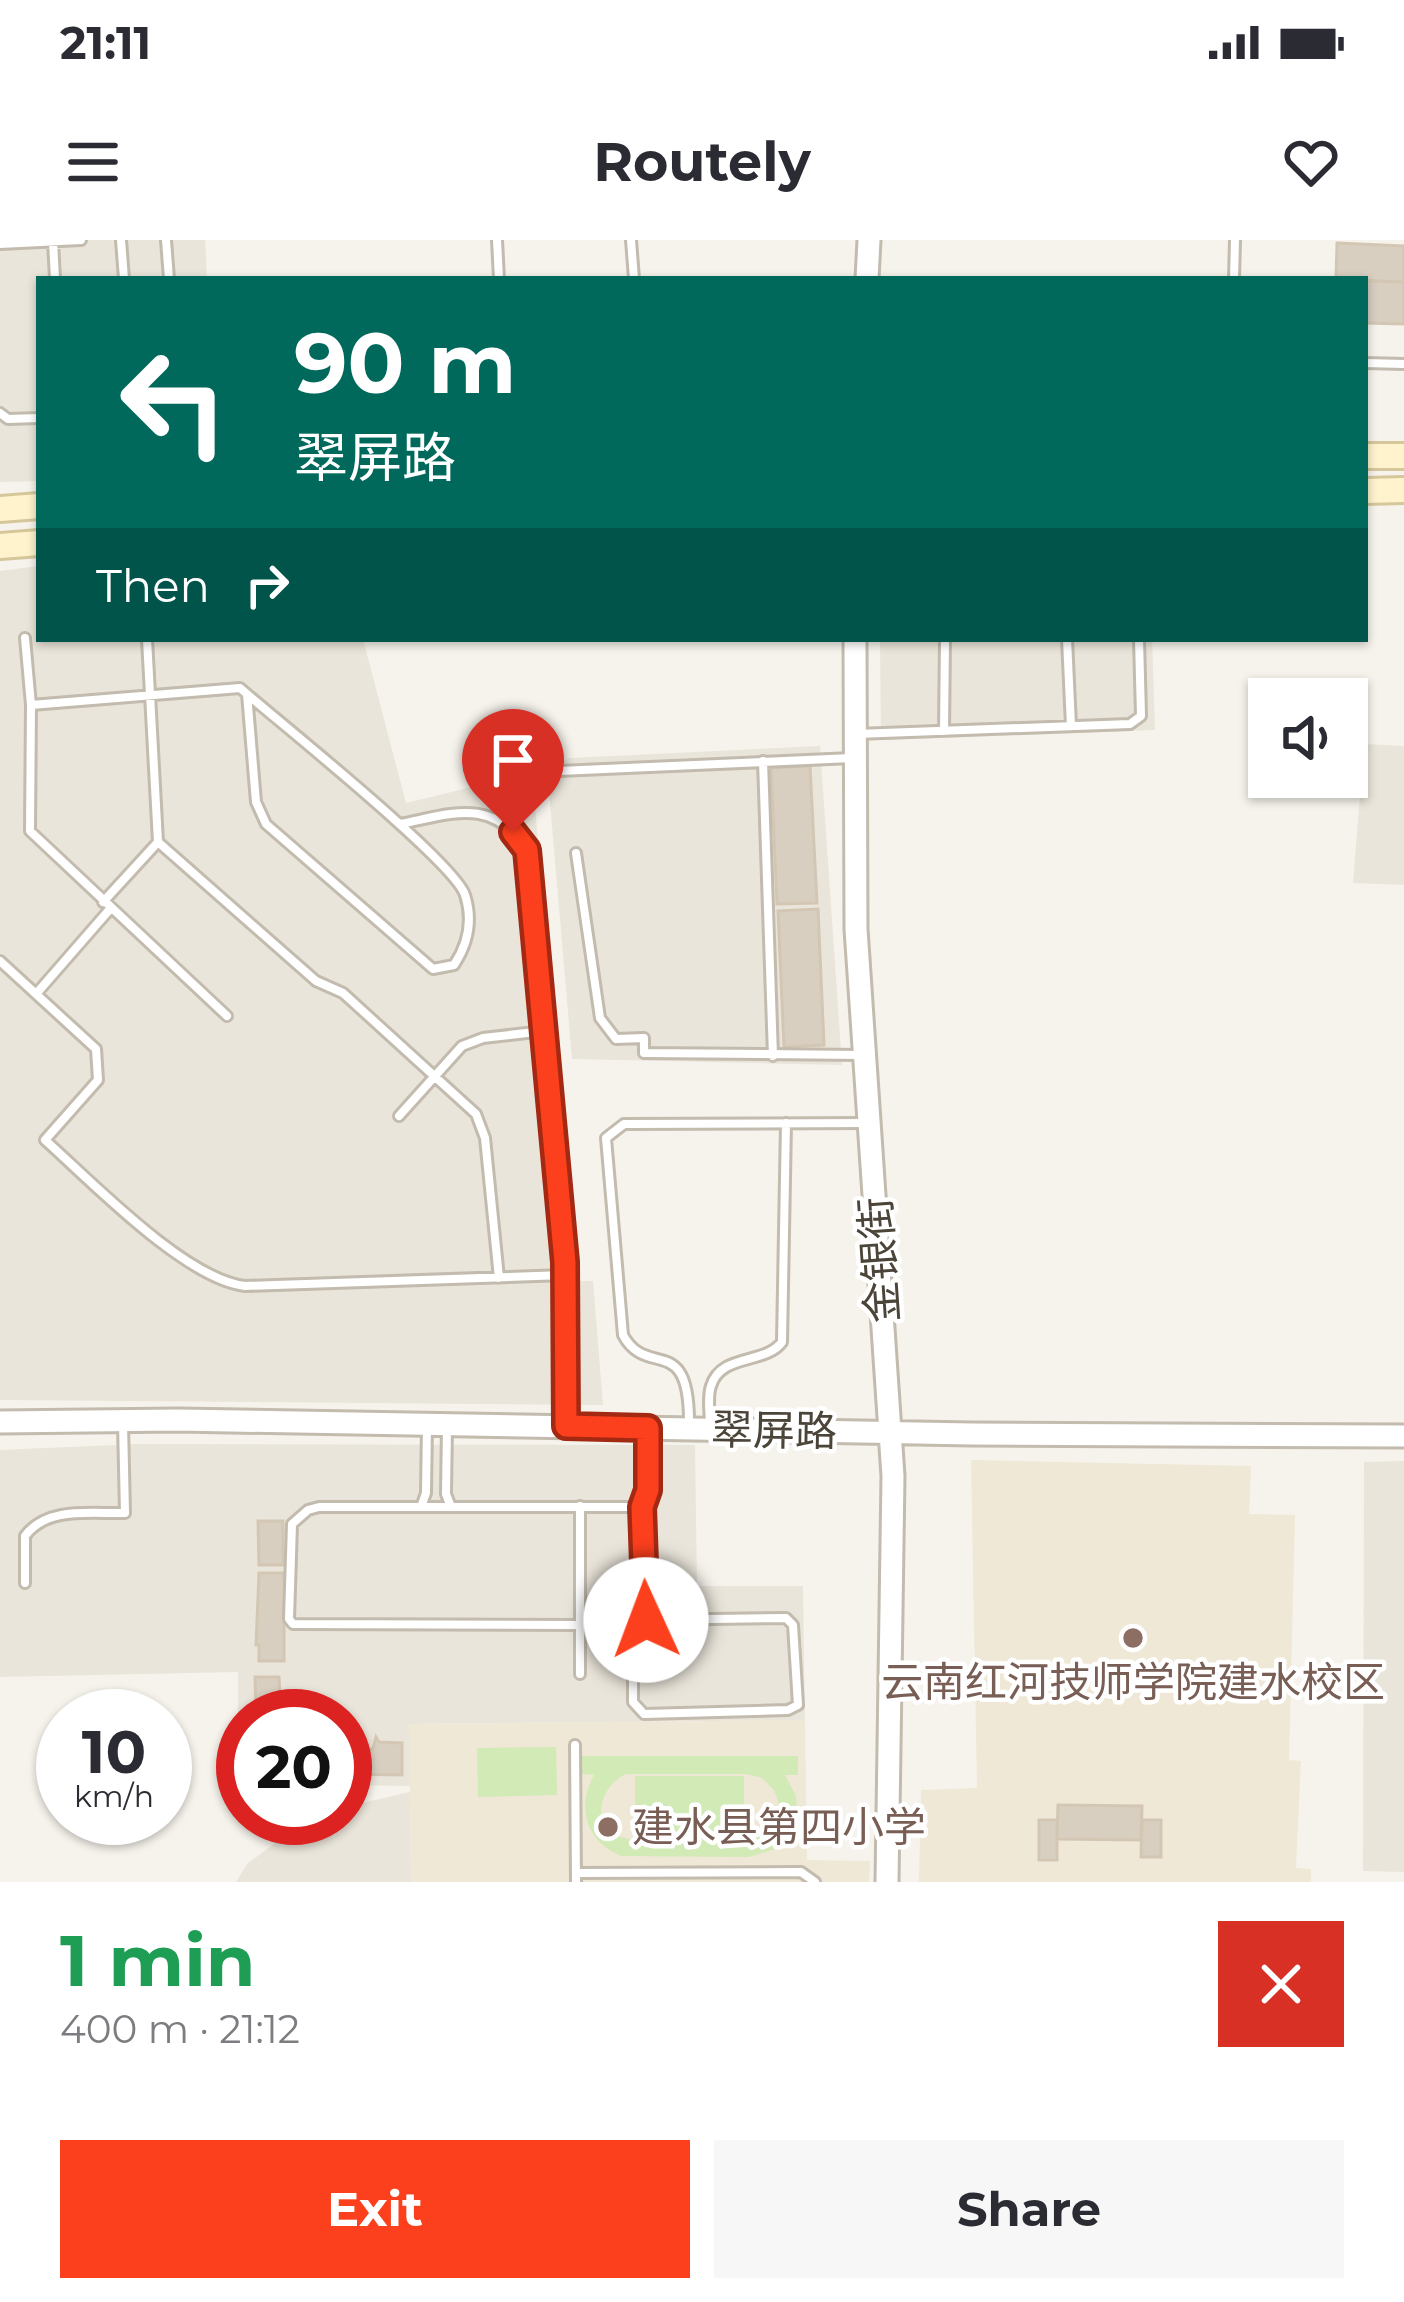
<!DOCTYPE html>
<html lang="en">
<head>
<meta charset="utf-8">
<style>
	:root { --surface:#fff; --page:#f7f7f7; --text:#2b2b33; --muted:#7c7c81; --accent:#fc3f1d }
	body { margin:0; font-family:Montserrat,"Noto Sans SC",sans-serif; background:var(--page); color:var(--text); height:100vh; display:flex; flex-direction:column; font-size:45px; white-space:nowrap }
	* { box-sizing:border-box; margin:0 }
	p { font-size:39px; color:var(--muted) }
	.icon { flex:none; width:66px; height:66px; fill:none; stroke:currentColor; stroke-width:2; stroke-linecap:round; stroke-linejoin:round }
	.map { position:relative; height:1642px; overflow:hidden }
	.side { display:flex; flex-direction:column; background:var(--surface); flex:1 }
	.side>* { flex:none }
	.banner { position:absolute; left:36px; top:36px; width:1332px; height:366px; border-radius:0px; box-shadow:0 3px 9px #0004; background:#00695c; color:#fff; overflow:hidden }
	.tools { position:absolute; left:1248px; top:438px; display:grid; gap:24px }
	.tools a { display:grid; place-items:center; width:120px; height:120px; border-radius:0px; background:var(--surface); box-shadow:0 3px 9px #0004; font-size:60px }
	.speed { position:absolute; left:36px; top:1449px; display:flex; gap:24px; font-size:60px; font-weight:700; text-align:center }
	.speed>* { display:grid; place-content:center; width:156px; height:156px; border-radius:50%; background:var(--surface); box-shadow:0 3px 9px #0004; line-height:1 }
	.speed small { font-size:30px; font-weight:400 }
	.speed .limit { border:18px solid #d22; background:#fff; color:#111 }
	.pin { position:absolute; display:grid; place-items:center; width:102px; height:102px; color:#fff; margin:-123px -51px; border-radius:50% 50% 50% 0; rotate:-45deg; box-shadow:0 0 12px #0007 }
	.pin .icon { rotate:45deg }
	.me { position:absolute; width:132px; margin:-66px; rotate:358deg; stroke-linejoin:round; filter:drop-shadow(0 0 9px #0008) }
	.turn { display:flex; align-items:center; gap:42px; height:252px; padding:0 60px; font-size:54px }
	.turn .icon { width:156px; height:156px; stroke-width:2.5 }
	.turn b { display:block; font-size:84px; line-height:102px }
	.then { display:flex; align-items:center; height:114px; padding:0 60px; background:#0003; gap:24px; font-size:45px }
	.round { display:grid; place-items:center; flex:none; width:126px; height:126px; border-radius:0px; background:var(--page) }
	.summary { display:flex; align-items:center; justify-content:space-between; height:204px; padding:0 60px }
	h1 { font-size:72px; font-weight:700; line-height:90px; color:#1e9e55 }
	.button { display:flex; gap:24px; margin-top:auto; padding:24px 60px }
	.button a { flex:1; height:138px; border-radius:0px; background:var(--accent); color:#fff; font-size:48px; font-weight:700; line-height:138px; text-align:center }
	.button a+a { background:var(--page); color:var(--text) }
	.status { display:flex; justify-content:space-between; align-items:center; height:84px; padding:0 60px; background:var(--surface); direction:ltr }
	.status svg { height:33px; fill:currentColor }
	header { display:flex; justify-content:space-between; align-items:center; height:156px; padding:0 60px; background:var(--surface); font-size:54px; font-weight:700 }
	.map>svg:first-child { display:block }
	.residential { fill:#eae5da }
	.education { fill:#efe8d6 }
	.green { fill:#d2eab5; fill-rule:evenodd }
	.building { fill:#d8cfc1; stroke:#d3c7b4; stroke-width:3 }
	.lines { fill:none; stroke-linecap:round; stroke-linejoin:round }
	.service-casing { stroke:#c2bbae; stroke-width:14 }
	.tertiary-casing { stroke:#c2bbae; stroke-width:27 }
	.secondary-casing { stroke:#d6c79b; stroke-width:30 }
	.service { stroke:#fff; stroke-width:8 }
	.tertiary { stroke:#fff; stroke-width:21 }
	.secondary { stroke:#fff3cd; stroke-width:24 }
	.route-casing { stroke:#a42913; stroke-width:30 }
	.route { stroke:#fc3f1d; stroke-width:21 }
	.education-dot { fill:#8d6e63; stroke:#fff; stroke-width:4.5 }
	.labels { text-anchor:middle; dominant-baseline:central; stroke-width:9; stroke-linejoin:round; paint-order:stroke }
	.street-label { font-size:42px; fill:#4b4439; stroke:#fff }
	.education-label { font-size:42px; fill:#785e54; stroke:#fff }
</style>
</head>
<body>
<div class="status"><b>21:11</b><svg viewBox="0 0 49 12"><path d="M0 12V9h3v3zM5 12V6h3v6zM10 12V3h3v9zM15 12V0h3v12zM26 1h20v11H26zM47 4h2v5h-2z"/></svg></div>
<header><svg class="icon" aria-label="menu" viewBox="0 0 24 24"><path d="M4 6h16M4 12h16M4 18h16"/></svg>Routely<svg class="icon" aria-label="heart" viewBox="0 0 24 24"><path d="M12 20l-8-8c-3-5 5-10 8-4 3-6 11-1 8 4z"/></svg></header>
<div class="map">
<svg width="1404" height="1642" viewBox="0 0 1404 1642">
	<rect width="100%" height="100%" fill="#f6f3ec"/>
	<path class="residential" d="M0,0H205L207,39H39V241L0,242Z
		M39,326V399H363L406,563L526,534L535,565L573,1041H593L603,1165L0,1160V331Z
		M880,399H1152L1155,490L881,500Z
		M1364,504L1404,506V645L1353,643Z
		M820,506L842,825L572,819L547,528L570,518Z
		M139,1204L695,1205L697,1346H803L805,1480L410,1484V1546L345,1545V1476H243V1543H238V1432L0,1437V1210Z
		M1404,1221V1632L1363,1631L1364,1222Z
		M410,1552L411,1642H236L247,1624L309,1578H345V1567Z"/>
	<path class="education" d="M971,1220L1251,1226L1249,1274L1295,1275L1289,1520L1301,1521L1296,1628L1311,1629V1642H919L921,1550L977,1548Z
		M805,1480L807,1620L870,1621L869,1642H411L409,1484Z"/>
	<path class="green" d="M556,1507L557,1555L478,1557L477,1508Z
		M582,1516H798V1535H785L796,1556L797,1573L792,1590L775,1609L749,1617L621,1616C586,1602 576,1567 594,1535L582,1534ZM626,1534H746L762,1538L774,1550C801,1611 715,1599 681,1599C664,1599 641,1603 624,1598C588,1588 599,1546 626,1534Z
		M635,1536H744V1597H635Z"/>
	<path class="building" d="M1337,3L1404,6V42L1336,39Z
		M1365,41L1404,42V84L1365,83Z
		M810,526L817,663L777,664L771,528Z
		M818,669L824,805L784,807L778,671Z
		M258,1281H283V1325H259Z
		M259,1333H284V1421H259V1405H256Z
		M255,1437H279L280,1455H288V1461H280V1476H256Z
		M376,1497L379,1502L402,1503V1535L345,1534V1509H373Z
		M1058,1565L1142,1566L1141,1600L1057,1599Z
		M1039,1580H1057V1620H1039Z
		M1142,1580H1161V1617H1141Z"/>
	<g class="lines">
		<defs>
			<path id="service" d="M121,0L124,39
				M166,0L169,39
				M497,0L499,39
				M631,0L634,39
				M53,1L55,39
				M0,4L81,0
				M1234,39L1235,0
				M1365,123L1404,124
				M0,173L8,179L39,178
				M25,398L31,465L30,591L227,776
				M1067,399L1071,486
				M31,465L240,448L247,454C283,485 455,623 465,655C473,680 468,704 454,725L433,729L266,584L256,562L247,454
				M944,491L945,399
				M856,494L1130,484L1141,476L1139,399
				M763,521L773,816
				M559,531L852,518
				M400,584C452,574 492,556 527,610L564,1022L566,1182
				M158,602L316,741L343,753L476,874L485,898L499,1038
				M576,613L600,778L616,799L644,798V813L863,815
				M103,662L158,602L147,399
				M0,721L96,809L98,840L45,900C91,941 185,1039 245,1046L565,1035
				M36,754L110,669
				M399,876L462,806L483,798L544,791
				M447,1185L446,1254L451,1267
				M689,1185C690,1090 647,1140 623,1095L606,898L624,884L868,883
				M710,1185C710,1174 707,1157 711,1146C721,1113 765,1125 782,1102L786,883
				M580,1266V1434
				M421,1267L426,1253L427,1185
				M25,1343V1296C47,1266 91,1274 125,1273L123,1183
				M646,1380L786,1378L793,1385L798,1465L788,1470L644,1474L633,1462V1400L646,1380L642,1267L648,1249V1189
				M580,1385L293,1384L289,1379L292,1284L308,1270L319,1267H642
				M575,1505L576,1642
				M576,1633L801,1632L815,1642"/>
			<path id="tertiary" d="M867,39L869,0
				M855,399L856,689L893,1236L887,1642
				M0,1182L178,1180L972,1194L1404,1196"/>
			<path id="secondary" d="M1365,216H1404
				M1365,251L1404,250
				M0,269L39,266
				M0,306L39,303"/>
		</defs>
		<use href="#service" class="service-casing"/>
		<use href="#tertiary" class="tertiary-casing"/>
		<use href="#secondary" class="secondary-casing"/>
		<use href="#service" class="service"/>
		<use href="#tertiary" class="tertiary"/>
		<use href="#secondary" class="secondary"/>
	</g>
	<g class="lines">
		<defs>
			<path id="route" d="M513,592L527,610L565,1022L566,1186L648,1188V1250L642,1267L646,1380"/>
		</defs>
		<use href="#route" class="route-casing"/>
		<use href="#route" class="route"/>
	</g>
	<g class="education-dot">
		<circle cx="1133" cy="1398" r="12"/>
		<circle cx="608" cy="1587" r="12"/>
	</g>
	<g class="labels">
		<g class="street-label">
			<text transform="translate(879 1020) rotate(-94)">金银街</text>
			<text transform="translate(774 1190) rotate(1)">翠屏路</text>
		</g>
		<g class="education-label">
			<text x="1133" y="1442">云南红河技师学院建水校区</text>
			<text x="632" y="1587" text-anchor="start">建水县第四小学</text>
		</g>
	</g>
</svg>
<div class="tools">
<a><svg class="icon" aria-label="sound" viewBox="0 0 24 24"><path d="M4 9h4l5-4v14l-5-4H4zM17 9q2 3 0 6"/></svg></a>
</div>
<div class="speed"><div>10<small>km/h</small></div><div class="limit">20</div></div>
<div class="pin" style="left:513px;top:592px;background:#d93025"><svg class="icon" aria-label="arrive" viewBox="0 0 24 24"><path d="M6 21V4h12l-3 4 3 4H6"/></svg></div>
<svg class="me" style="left:646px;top:1380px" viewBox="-20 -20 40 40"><circle r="19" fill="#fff"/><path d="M0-13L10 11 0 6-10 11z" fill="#fc3f1d"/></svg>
<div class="banner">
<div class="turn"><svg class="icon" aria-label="left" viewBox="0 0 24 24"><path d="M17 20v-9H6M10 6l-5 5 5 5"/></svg><div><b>90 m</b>翠屏路</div></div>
<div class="then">Then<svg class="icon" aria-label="right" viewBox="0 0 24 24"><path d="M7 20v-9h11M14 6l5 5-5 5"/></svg></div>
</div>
</div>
<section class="side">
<div class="summary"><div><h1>1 min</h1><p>400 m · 21:12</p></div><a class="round" style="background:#d93025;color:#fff"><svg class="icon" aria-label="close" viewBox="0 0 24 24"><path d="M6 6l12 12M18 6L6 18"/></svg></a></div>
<div class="button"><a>Exit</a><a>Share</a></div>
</section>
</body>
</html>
